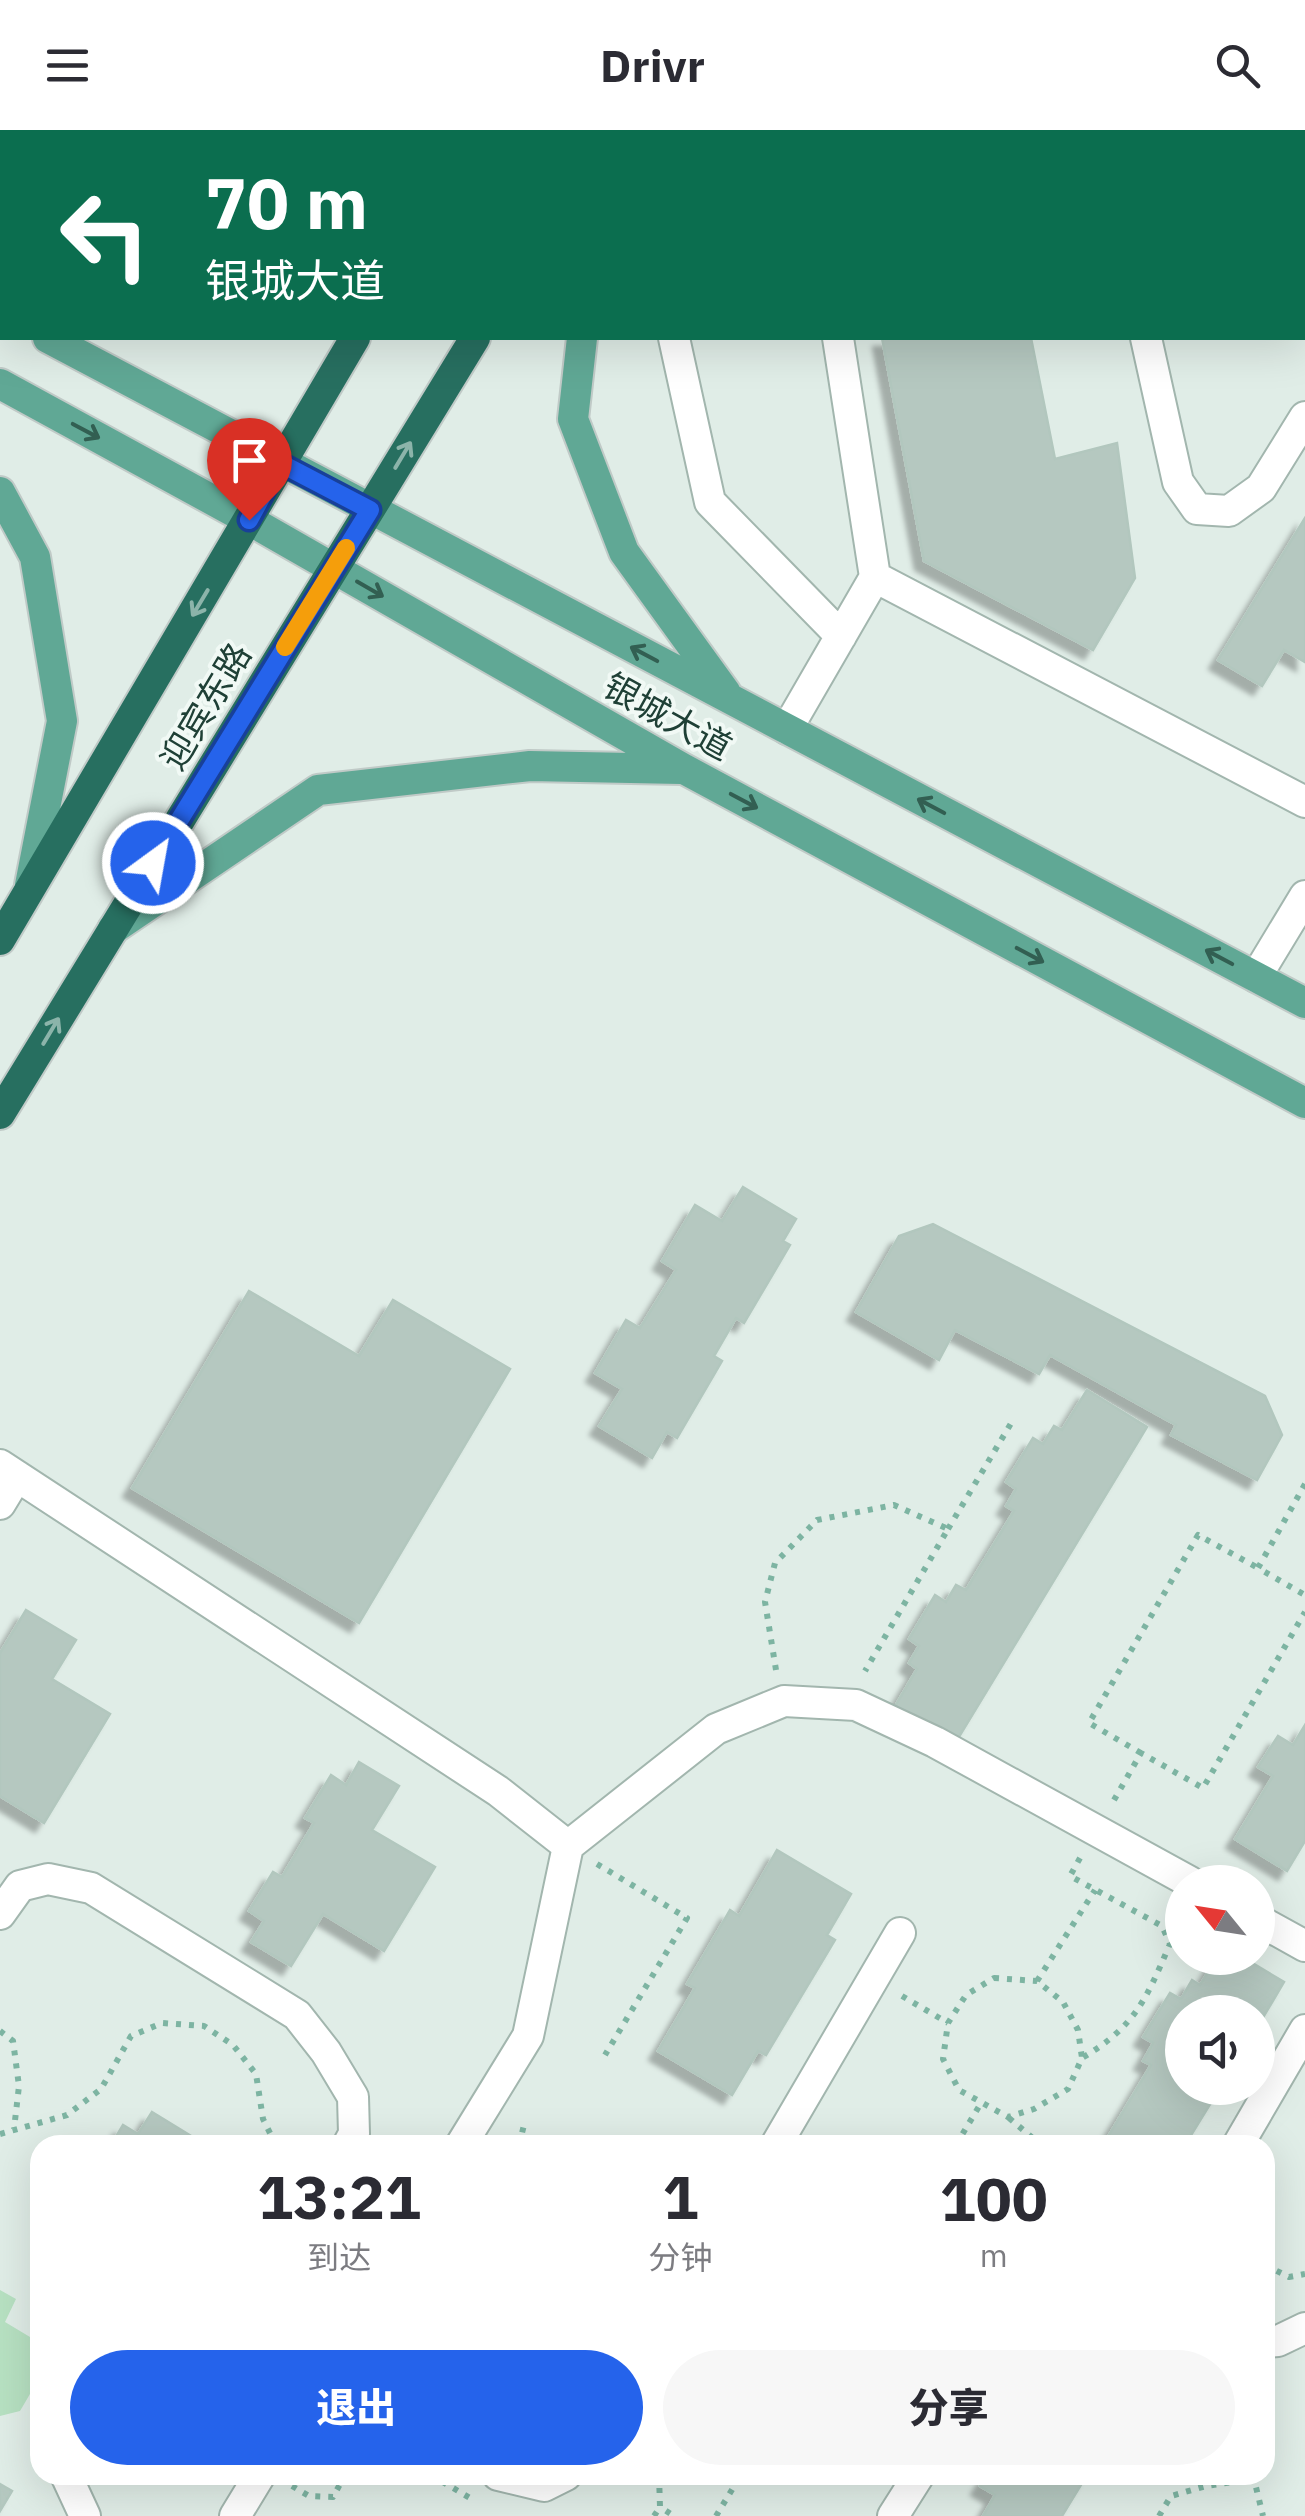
<!DOCTYPE html>
<html lang="zh">
<head>
<meta charset="utf-8">
<style>
	:root { --surface:#fff; --page:#f7f7f7; --text:#2b2b33; --muted:#7c7c81; --accent:#2563eb }
	body { margin:0; font-family:"IBM Plex Sans","Noto Sans SC",sans-serif; background:var(--page); color:var(--text); height:100vh; display:flex; flex-direction:column; font-size:38px; white-space:nowrap }
	* { box-sizing:border-box; margin:0 }
	p { font-size:32px; color:var(--muted) }
	.icon { flex:none; width:55px; height:55px; fill:none; stroke:currentColor; stroke-width:2; stroke-linecap:round; stroke-linejoin:round }
	.map { position:relative; flex:1; overflow:hidden }
	.sheet { position:absolute; left:30px; top:2005px; width:1245px; height:350px; display:flex; flex-direction:column; background:var(--surface); border-radius:30px; box-shadow:0 10px 40px #0002 }
	.sheet>* { flex:none }
	.guide { position:absolute; left:0px; top:0px; width:1305px; height:210px; box-shadow:0 10px 40px #0002; background:#0b6e4f; color:#fff; overflow:hidden }
	.needle { width:65px; rotate:300deg }
	.fabs { position:absolute; left:1165px; top:1735px; display:grid; gap:20px }
	.fabs a { display:grid; place-items:center; width:110px; height:110px; border-radius:50%; background:var(--surface); box-shadow:0 10px 40px #0002; font-size:50px }
	.pin { position:absolute; display:grid; place-items:center; width:85px; height:85px; color:#fff; margin:-102px -42px; border-radius:50% 50% 50% 0; rotate:-45deg; box-shadow:0 0 10px #0007 }
	.pin .icon { rotate:45deg }
	.me { position:absolute; width:110px; margin:-55px; rotate:32deg; stroke-linejoin:round; filter:drop-shadow(0 0 8px #0008) }
	.turn { display:flex; align-items:center; gap:35px; height:210px; padding:0 40px; font-size:45px }
	.turn .icon { width:130px; height:130px; stroke-width:2.5 }
	.turn b { display:block; font-size:70px; line-height:85px }
	.eta { display:flex; justify-content:space-evenly; align-items:center; height:170px; text-align:center }
	.eta b { font-size:60px; font-weight:800; line-height:70px }
	.cta { display:flex; gap:20px; margin-top:auto; padding:20px 40px }
	.cta a { flex:1; height:115px; border-radius:60px; background:var(--accent); color:#fff; font-size:40px; font-weight:800; line-height:115px; text-align:center }
	.cta a+a { background:var(--page); color:var(--text) }
	header { display:flex; justify-content:space-between; align-items:center; height:130px; padding:0 40px; background:var(--surface); font-size:45px; font-weight:800 }
	.map>svg:first-child { display:block }
	.built { fill:#ceddd6 }
	.green { fill:#b7e1c2 }
	.building { fill:#b5c8c0; stroke:#b2c7be; stroke-width:2.5; filter:url(#shadow) }
	.lines { fill:none; stroke-linecap:round; stroke-linejoin:round }
	.street-casing { stroke:#a2b6ae; stroke-width:34 }
	.primary-casing { stroke:#c0cac7; stroke-width:34 }
	.highway-casing { stroke:#c0cac7; stroke-width:34 }
	.path { stroke:#7db4a2; stroke-width:6; stroke-dasharray:5 8; stroke-linecap:butt }
	.street { stroke:#fff; stroke-width:30 }
	.primary { stroke:#60a895; stroke-width:30 }
	.highway { stroke:#276f60; stroke-width:30 }
	.oneway { stroke:#325f52 }
	.oneway2 { stroke:#8cb4aa }
	.route-casing { stroke:#184099; stroke-width:25 }
	.route { stroke:#2563eb; stroke-width:18 }
	.slow { stroke:#f59e0b; stroke-width:18 }
	.labels { text-anchor:middle; dominant-baseline:central; stroke-width:8; stroke-linejoin:round; paint-order:stroke }
	.street-label { font-size:35px; fill:#1f4036; stroke:#f1f9f5 }
</style>
</head>
<body>
<header><svg class="icon" aria-label="menu" viewBox="0 0 24 24"><path d="M4 6h16M4 12h16M4 18h16"/></svg>Drivr<svg class="icon" aria-label="search" viewBox="0 0 24 24"><circle cx="10" cy="10" r="6"/><path d="M15 15l6 6"/></svg></header>
<div class="map">
<svg width="1305" height="2386" viewBox="0 0 1305 2386">
	<defs>
		<filter id="shadow"><feDropShadow dx="-9" dy="9" stdDeviation="2.5" flood-color="#0004"/></filter>
	</defs>
	<rect width="100%" height="100%" fill="#e0ede7"/>
	<path class="built" d="M4,0H316L8,2Z"/>
	<path class="green" d="M0,2160L16,2169L5,2192L35,2210C43,2245 38,2251 20,2281L0,2286Z"/>
	<path class="building" d="M876,0H1050L1054,2H875Z
		M882,208H1031L1055,329L1117,313L1135,448L1093,520L924,431Z
		M1305,388V532L1284,520L1262,556L1218,530Z
		M743,1057L796,1089L783,1111L790,1115L744,1193L736,1188L714,1226L722,1231L677,1308L667,1302L652,1328L599,1296L622,1259L595,1243L626,1190L640,1198L676,1140L662,1131L695,1075L722,1091Z
		M933,1094L1265,1266L1282,1305L1257,1350L1171,1305L1176,1295L1050,1225L1039,1244L955,1200L939,1230L856,1182L899,1106Z
		M249,1161L359,1226L393,1170L510,1239L359,1493L132,1358Z
		M1087,1260L1147,1297L954,1615L894,1578L917,1539L909,1533L919,1516L909,1509L935,1465L946,1472L956,1455L966,1460L1014,1381L1006,1376L1016,1359L1006,1352L1033,1308L1043,1314L1054,1296L1062,1300Z
		M26,1480L76,1510L52,1549L110,1584L44,1693L0,1666V1523Z
		M1305,1595V1711L1287,1741L1235,1709L1273,1646L1258,1637L1278,1606L1293,1615Z
		M359,1632L399,1656L372,1700L435,1737L384,1821L323,1784L291,1836L251,1812L264,1791L249,1781L273,1742L282,1747L314,1693L305,1688L331,1645L346,1655Z
		M777,1720L851,1764L827,1805L835,1810L766,1925L758,1921L732,1965L658,1921L695,1858L687,1854L730,1780L739,1786Z
		M1217,1828H1244L1284,1852L1258,1896V1882H1182V1958H1220L1185,2015H1103L1151,1935L1143,1931L1153,1913L1143,1907L1170,1863L1181,1869L1192,1850L1200,1855Z
		M152,1982L191,2006L186,2015H111L123,1995L138,2004Z
		M987,2345H1087L1062,2386H983L995,2365L980,2356Z
		M0,2354L12,2361L0,2381Z"/>
	<g class="lines">
		<defs>
			<path id="street" d="M753,2L754,0
				M826,2L827,0
				M674,208L710,372L841,506
				M838,208L875,447L1305,672
				M1146,208L1178,352L1197,379L1229,381L1261,358L1305,287
				M787,599L875,447
				M1256,847L1305,766
				M0,1335L498,1661L568,1716L528,1906L461,2015
				M0,1374L17,1346
				M568,1716L716,1599L784,1571L856,1575L935,1612L1190,1752
				M0,1784L20,1756L48,1749L91,1758L297,1885L326,1922L353,1967L354,2004L348,2015
				M1258,1790L1305,1816
				M776,2015L900,1803
				M1238,2015L1305,1900
				M1265,2212L1278,2211L1305,2198
				M66,2345L85,2386
				M498,2345L544,2356L566,2345
				M235,2386L260,2345
				M893,2386L919,2345"/>
			<path id="primary" d="M438,2L440,0
				M0,156H2
				M0,182L2,183
				M48,208L1305,873
				M582,208L573,289L624,422L726,563
				M0,254L249,390L684,639L1305,973
				M0,362L35,427L62,591L30,755
				M113,799L318,660L530,636L681,639"/>
			<path id="highway" d="M477,2L478,0
				M600,2L602,0
				M0,810L355,208
				M0,984L475,208"/>
		</defs>
		<use href="#street" class="street-casing"/>
		<use href="#primary" class="primary-casing"/>
		<use href="#highway" class="highway-casing"/>
		<path class="path" d="M1305,1354L1258,1438L1305,1465
			M948,1399L1013,1290
			M776,1540L765,1472L775,1433L817,1390L894,1375L948,1399L865,1541
			M1141,1623L1089,1593L1198,1405L1258,1438
			M1114,1670L1141,1623L1203,1658L1305,1482
			M1080,1728L1070,1746L1162,1796L1170,1814C1146,1869 1136,1896 1082,1928
			M597,1734L687,1788L605,1925
			M994,1848L1037,1851L1063,1872L1078,1900L1082,1928L1068,1959L1034,1979L1008,1987L959,1960L943,1929L948,1893L966,1865Z
			M1037,1851L1095,1760
			M902,1866L948,1893
			M0,1901L13,1911L19,1956L14,1999
			M1009,1988L1041,2015
			M0,2004L67,1985L101,1959L131,1906L162,1893L204,1896L233,1915L256,1944L263,1989L276,2015
			M519,2015L524,1995
			M956,2015L981,1973
			M1265,2135L1289,2147L1305,2144
			M1265,2285L1272,2247
			M371,2345L380,2351L384,2345
			M431,2345L470,2368
			M659,2345L660,2377L674,2386
			M292,2356L309,2366L333,2367L345,2345
			M654,2386L660,2377
			M716,2386L741,2345
			M1159,2386L1171,2366L1206,2356L1254,2349L1263,2386"/>
		<use href="#street" class="street"/>
		<use href="#primary" class="primary"/>
		<use href="#highway" class="highway"/>
	</g>
	<defs><path id="oneway-shaft" d="M-6 0H5M1.5-3L5.5 0L1.5 3" fill="none" stroke-width="1.6" stroke-linecap="round" stroke-linejoin="round" transform="scale(2.5)"/></defs>
	<g class="oneway">
		<use href="#oneway-shaft" transform="translate(86 301) rotate(28)"/>
		<use href="#oneway-shaft" transform="translate(370 459) rotate(30)"/>
		<use href="#oneway-shaft" transform="translate(644 524) rotate(-152)"/>
		<use href="#oneway-shaft" transform="translate(744 671) rotate(28)"/>
		<use href="#oneway-shaft" transform="translate(931 676) rotate(-152)"/>
		<use href="#oneway-shaft" transform="translate(1030 825) rotate(28)"/>
		<use href="#oneway-shaft" transform="translate(1219 827) rotate(-152)"/>
	</g>
	<g class="oneway2">
		<use href="#oneway-shaft" transform="translate(403 325) rotate(-59)"/>
		<use href="#oneway-shaft" transform="translate(200 473) rotate(121)"/>
		<use href="#oneway-shaft" transform="translate(51 901) rotate(-59)"/>
	</g>
	<g class="lines">
		<defs>
			<path id="route" d="M153,733L370,380L280,333L249,390"/>
		</defs>
		<use href="#route" class="route-casing"/>
		<use href="#route" class="route"/>
		<path class="slow" d="M285,517L346,418"/>
	</g>
	<g class="labels">
		<g class="street-label">
			<text transform="translate(205 576) rotate(-59)">迎宾东路</text>
			<text transform="translate(668 586) rotate(29)">银城大道</text>
		</g>
	</g>
</svg>
<div class="fabs">
<a><svg class="needle" viewBox="-14 -14 28 28"><path d="M0-13l5 13h-10z" fill="#e53935"/><path d="M0 13l5-13h-10z" fill="#7c7c81"/></svg></a>
<a><svg class="icon" aria-label="sound" viewBox="0 0 24 24"><path d="M4 9h4l5-4v14l-5-4H4zM17 9q2 3 0 6"/></svg></a>
</div>
<div class="pin" style="left:249px;top:390px;background:#d93025"><svg class="icon" aria-label="arrive" viewBox="0 0 24 24"><path d="M6 21V4h12l-3 4 3 4H6"/></svg></div>
<svg class="me" style="left:153px;top:733px" viewBox="-20 -20 40 40"><circle r="17" fill="#2563eb" stroke="#fff" stroke-width="3"/><path d="M0-11L8 9 0 5-8 9z" fill="#fff"/></svg>
<div class="guide">
<div class="turn"><svg class="icon" aria-label="left" viewBox="0 0 24 24"><path d="M17 20v-9H6M10 6l-5 5 5 5"/></svg><div><b>70 m</b>银城大道</div></div>
</div>
<section class="sheet">
<div class="eta">
<div><b>13:21</b><p>到达</p></div>
<div><b>1</b><p>分钟</p></div>
<div><b>100</b><p>m</p></div>
</div>
<div class="cta"><a>退出</a><a>分享</a></div>
</section>
</div>
</body>
</html>
